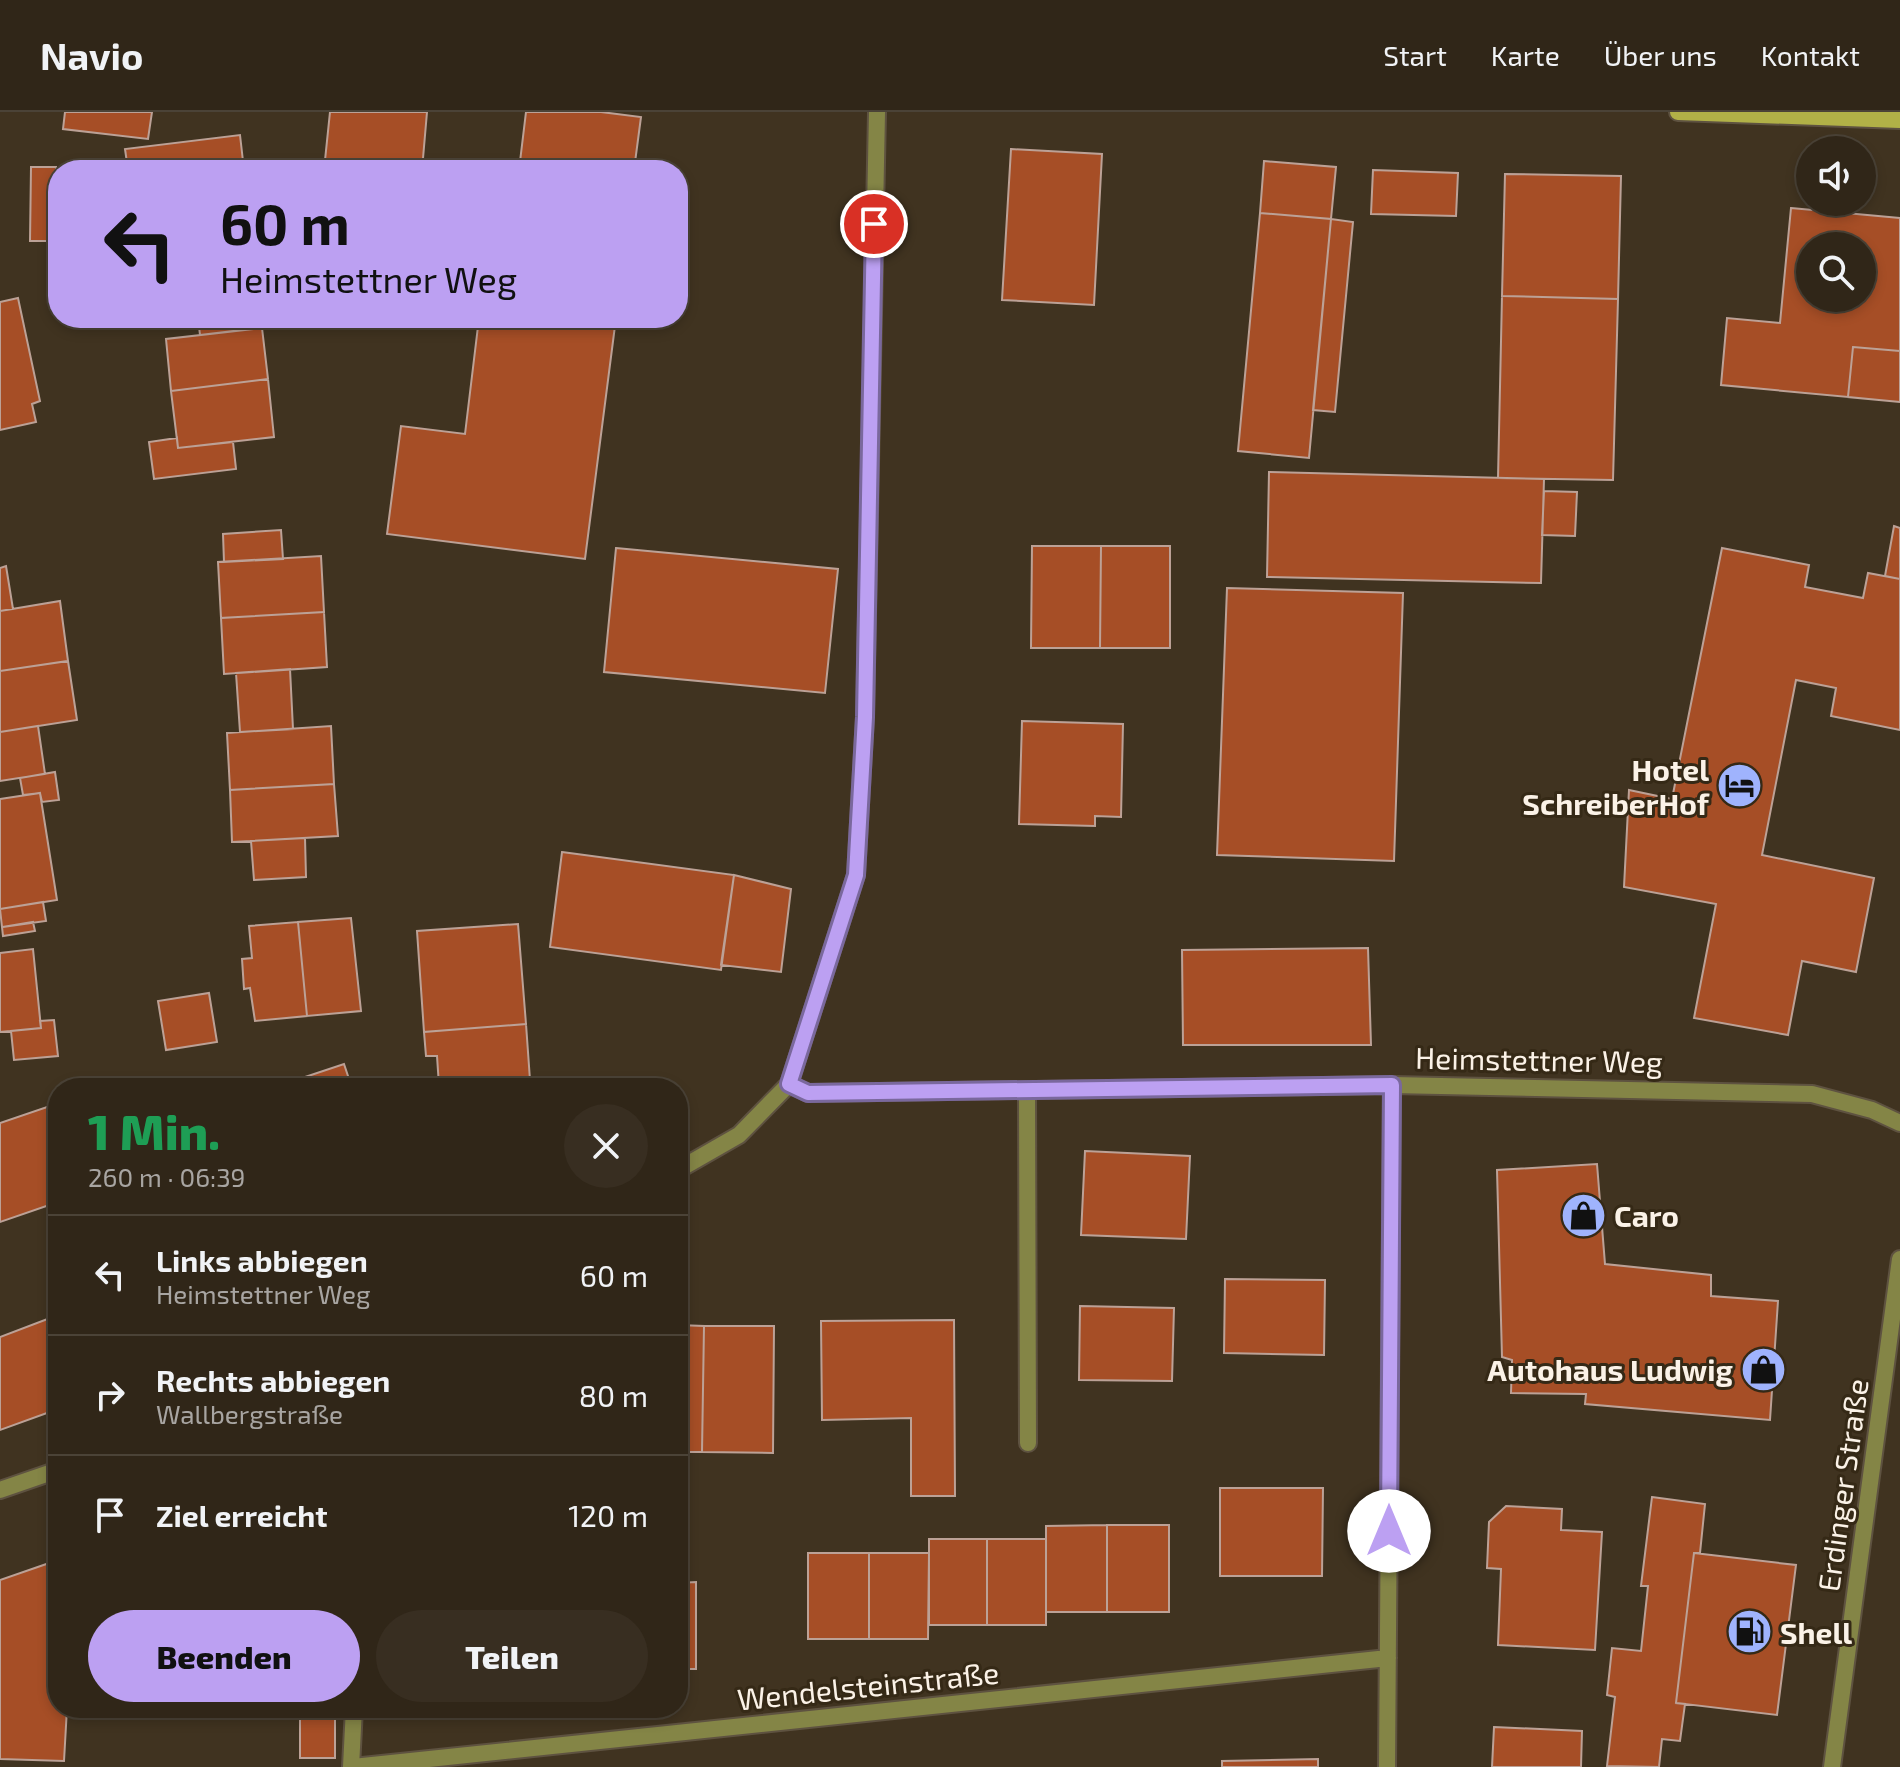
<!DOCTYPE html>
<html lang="de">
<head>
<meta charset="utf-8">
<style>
	:root { --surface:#302618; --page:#382e21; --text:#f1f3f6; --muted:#a8a5a2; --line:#4b4337; --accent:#bca0f2 }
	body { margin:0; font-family:"Exo 2",sans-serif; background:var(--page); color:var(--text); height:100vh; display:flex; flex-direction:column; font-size:30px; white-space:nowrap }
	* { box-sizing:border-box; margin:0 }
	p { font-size:26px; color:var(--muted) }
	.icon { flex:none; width:44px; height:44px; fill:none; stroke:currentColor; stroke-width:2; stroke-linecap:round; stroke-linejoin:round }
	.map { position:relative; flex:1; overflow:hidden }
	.sheet { position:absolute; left:48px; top:966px; width:640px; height:640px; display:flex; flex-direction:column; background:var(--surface); border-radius:32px; box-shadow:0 4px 12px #0003,0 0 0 2px var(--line) }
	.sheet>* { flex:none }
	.top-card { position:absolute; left:48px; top:48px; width:640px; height:168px; border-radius:32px; box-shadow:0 4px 12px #0003,0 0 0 2px var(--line); background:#bca0f2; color:#111; overflow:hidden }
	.tools { position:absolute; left:1796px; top:24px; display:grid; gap:16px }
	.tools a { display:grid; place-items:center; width:80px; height:80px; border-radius:50%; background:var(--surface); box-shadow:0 4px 12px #0003,0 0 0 2px var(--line); font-size:40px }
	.pin { position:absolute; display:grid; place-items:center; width:68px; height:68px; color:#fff; margin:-34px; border:4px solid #fff; border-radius:50%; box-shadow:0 2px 8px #0007 }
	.me { position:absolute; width:88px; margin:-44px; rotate:0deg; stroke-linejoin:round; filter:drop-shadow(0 0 6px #0008) }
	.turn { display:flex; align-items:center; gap:28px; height:168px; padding:0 40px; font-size:36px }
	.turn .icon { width:104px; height:104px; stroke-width:2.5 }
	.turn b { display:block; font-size:56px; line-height:68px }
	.round { display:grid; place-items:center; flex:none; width:84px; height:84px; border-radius:42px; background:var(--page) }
	.headline { display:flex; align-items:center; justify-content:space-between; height:136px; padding:0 40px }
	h1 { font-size:48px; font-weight:800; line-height:60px; color:#1e9e55 }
	.button { display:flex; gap:16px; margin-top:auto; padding:16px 40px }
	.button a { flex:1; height:92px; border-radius:48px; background:var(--accent); color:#111; font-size:32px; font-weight:800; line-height:92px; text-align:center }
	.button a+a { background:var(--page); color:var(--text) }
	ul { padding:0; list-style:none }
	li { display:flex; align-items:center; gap:24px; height:120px; padding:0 40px; border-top:2px solid var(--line) }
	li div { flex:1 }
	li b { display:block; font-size:30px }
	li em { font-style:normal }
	header { display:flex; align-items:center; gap:48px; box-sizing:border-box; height:112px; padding:0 40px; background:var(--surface); border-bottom:2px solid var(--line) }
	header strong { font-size:38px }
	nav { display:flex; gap:44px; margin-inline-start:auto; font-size:28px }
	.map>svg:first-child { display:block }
	.building { fill:#a64e26; stroke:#bca196; stroke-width:2; fill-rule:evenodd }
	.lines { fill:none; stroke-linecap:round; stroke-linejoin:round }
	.service-casing { stroke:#5e5240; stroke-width:20 }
	.minor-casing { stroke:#5e5240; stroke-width:20 }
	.tertiary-casing { stroke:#5e5240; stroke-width:20 }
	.secondary-casing { stroke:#5e5240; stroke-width:20 }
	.service { stroke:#848546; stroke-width:16 }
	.minor { stroke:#848546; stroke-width:16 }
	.tertiary { stroke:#848546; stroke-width:16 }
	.secondary { stroke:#b1b147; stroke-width:16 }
	.route-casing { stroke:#7a689d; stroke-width:20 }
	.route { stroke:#bca0f2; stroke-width:14 }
	.labels { text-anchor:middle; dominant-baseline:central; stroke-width:6; stroke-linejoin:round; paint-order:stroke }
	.poi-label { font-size:30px; font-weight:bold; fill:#fbf2e7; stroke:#352916; text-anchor:end }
	.street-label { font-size:30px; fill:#fbf2e7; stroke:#352916 }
</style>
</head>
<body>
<header>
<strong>Navio</strong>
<nav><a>Start</a><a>Karte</a><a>Über uns</a><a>Kontakt</a></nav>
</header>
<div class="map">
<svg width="1900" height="1655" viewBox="0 0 1900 1655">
	<rect width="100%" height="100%" fill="#403320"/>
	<path class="building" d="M65,0H152L148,27L63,17Z
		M330,0H427L422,58H324Z
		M526,0H601L641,5L634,58H519Z
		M240,23L244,58H128L125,37Z
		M1011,37L1102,42L1094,193L1002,188Z
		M1264,49L1336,55L1331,107L1260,101Z
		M31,55H56L55,129H30Z
		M1373,58L1458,61L1456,104L1371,102Z
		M1505,62L1621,64L1618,187L1502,184Z
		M1791,96L1900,106V239L1853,235L1848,285L1721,273L1727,206L1780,211ZM1810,134H1862V186H1810Z
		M1260,101L1331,107L1309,346L1238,339Z
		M1331,107L1353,110L1335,300L1313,298Z
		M1502,184L1618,187L1613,368L1498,366Z
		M18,186L40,289L32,292L36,310L0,318V190Z
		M198,206H248L250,217L200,223Z
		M479,206H616L585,447L387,422L401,314L465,322Z
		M262,216L268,267L171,279L166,227Z
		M1853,235L1900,239V290L1848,285Z
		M268,267L274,325L178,336L171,279Z
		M177,326L178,336L233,330L236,357L154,367L149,330Z
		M1269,360L1544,367L1541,471L1267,465Z
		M1544,379L1577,380L1575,424L1542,423Z
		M1894,414L1900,416V467L1885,464Z
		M281,418L283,447L224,450L223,422Z
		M1032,434H1101L1100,536H1031Z
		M1101,434H1170V536H1100Z
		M616,436L838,457L825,581L604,560Z
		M1722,436L1809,453L1805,475L1863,486L1868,461L1900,467V618L1831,604L1836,576L1796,568L1762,743L1874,766L1856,860L1802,849L1788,923L1694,906L1716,792L1624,775L1629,678L1672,687Z
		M321,444L324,500L221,506L218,450Z
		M6,454L13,497L0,499V456Z
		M1227,476L1403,481L1394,749L1217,743Z
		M60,489L68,549L0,559V499Z
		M324,500L327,555L224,562L221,506Z
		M68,549L77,608L0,620V559Z
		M290,557L293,617L240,620L236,561Z
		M1022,609L1123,612L1121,705L1095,704V714L1019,712Z
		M38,614L45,662L0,669V620Z
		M331,614L334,672L230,678L227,621Z
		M55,660L59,688L42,690L40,681L23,683L20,666Z
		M334,672L338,724L232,730L230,678Z
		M40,681L57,788L0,797V687Z
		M305,726L306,765L254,768L251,729Z
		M562,740L734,763L721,858L550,835Z
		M734,763L791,777L781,860L721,853Z
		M43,790L46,809L2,815L0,797Z
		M351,806L361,899L307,904L298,810Z
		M33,810L35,819L3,824L2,815Z
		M298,810L307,904L255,909L250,876L244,877L242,847L252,846L249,814Z
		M518,812L526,912L424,920L417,819Z
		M1368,836L1371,933H1183L1182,838Z
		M33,837L41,916L0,920V841Z
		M209,881L217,930L166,938L158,889Z
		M54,908L58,944L14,948L11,919L41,916L40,909Z
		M526,912L530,968L439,974L437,944H426L424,920Z
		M344,952L352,976H272Z
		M530,968V976H439V974Z
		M50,994L58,1016V1090L0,1110V1011Z
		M1085,1039L1190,1044L1186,1127L1081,1123Z
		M1597,1052L1605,1152L1711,1163V1184L1778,1189L1770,1308L1585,1292L1586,1282L1511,1281L1512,1248L1502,1245L1497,1058Z
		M1225,1167L1325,1168L1324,1243L1224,1241Z
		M1080,1194L1174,1196L1172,1269L1079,1268Z
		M58,1203V1297L0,1318V1225Z
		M954,1208L955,1384H911V1306L822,1308L821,1209Z
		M678,1213L704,1214L702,1340H678Z
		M704,1214H774L773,1341L702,1340Z
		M1220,1376H1323L1322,1464H1220Z
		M1652,1385L1705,1392L1700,1441H1694L1676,1591L1685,1592L1680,1629L1662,1627L1659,1655L1607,1654L1615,1585L1607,1583L1612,1536L1641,1539L1648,1474H1641Z
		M1506,1394L1562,1397L1561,1418L1602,1420L1595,1538L1498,1533L1501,1457L1487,1456L1489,1410Z
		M1107,1413H1169V1500H1107Z
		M1107,1413V1500H1046V1414Z
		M929,1427H987V1513H929Z
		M987,1427H1046V1513H987Z
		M808,1441H869V1527H808Z
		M869,1441H929L928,1527H869Z
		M1694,1441L1796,1453L1777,1603L1676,1591Z
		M58,1448V1596H67L64,1649L0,1647V1468Z
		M696,1470V1557H678V1471Z
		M300,1596H335V1646H300Z
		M1494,1615L1582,1619L1581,1655H1492Z
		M1318,1647V1655H1222V1649Z"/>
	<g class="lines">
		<defs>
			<path id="service" d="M1027,978L1028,1331"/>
			<path id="minor" d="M789,972L856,763L865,605L877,0
				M678,1058L739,1023L789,972L808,981L1392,973L1812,982L1872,998L1900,1011
				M0,1378L58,1358
				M351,1655L354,1596
				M353,1655L1388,1546
				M1387,1655L1392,973"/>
			<path id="tertiary" d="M1832,1655L1900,1147"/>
			<path id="secondary" d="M1678,0L1900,8"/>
		</defs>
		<use href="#service" class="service-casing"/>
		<use href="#minor" class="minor-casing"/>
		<use href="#tertiary" class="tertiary-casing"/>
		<use href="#secondary" class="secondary-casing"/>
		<use href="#service" class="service"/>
		<use href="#minor" class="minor"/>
		<use href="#tertiary" class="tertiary"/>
		<use href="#secondary" class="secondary"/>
	</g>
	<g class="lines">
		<defs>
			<path id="route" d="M874,112L865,605L856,763L789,972L808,981L1392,973L1389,1419"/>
		</defs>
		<use href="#route" class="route-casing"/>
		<use href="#route" class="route"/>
	</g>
	<defs>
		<symbol id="hotel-disc" viewBox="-11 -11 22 22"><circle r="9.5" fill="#9fb3fd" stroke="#352916"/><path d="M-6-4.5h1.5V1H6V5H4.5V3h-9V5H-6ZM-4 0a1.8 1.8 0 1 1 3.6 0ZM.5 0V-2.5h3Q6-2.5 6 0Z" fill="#111"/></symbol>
		<symbol id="shop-disc" viewBox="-11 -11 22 22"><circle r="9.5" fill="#9fb3fd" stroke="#352916"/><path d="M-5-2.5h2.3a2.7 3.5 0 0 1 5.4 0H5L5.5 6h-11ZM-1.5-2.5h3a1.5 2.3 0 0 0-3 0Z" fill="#111"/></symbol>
		<symbol id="fuel-disc" viewBox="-11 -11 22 22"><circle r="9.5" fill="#9fb3fd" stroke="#352916"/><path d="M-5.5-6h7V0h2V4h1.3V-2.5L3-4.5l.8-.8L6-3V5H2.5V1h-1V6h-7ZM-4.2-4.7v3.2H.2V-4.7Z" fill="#111"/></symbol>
	</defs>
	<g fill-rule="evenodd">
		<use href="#hotel-disc" x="1714" y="648" width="51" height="51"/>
		<use href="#shop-disc" x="1558" y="1078" width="51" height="51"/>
		<use href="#shop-disc" x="1738" y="1232" width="51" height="51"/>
		<use href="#fuel-disc" x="1724" y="1494" width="51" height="51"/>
	</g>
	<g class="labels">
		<g class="poi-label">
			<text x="1709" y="657">Hotel<tspan x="1709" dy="34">SchreiberHof</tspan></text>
			<text x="1614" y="1103" text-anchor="start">Caro</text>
			<text x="1733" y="1257">Autohaus Ludwig</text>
			<text x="1780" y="1520" text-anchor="start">Shell</text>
		</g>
		<g class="street-label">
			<text transform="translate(1539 947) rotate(1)">Heimstettner Weg</text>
			<text transform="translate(1842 1373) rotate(-82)">Erdinger Straße</text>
			<text transform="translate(868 1573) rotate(-6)">Wendelsteinstraße</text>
		</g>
	</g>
</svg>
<div class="tools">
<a><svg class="icon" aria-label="sound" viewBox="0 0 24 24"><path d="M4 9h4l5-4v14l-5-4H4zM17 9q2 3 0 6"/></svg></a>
<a><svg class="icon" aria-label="search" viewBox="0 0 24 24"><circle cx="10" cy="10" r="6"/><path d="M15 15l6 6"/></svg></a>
</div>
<div class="pin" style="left:874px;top:112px;background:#d93025"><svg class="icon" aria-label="arrive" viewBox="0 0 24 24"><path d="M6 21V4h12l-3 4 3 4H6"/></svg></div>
<svg class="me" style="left:1389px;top:1419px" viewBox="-20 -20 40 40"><circle r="19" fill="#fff"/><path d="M0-13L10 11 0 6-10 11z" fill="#bca0f2"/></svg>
<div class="top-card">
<div class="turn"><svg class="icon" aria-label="left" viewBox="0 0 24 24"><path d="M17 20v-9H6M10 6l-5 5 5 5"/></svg><div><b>60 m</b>Heimstettner Weg</div></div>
</div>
<section class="sheet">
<div class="headline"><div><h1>1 Min.</h1><p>260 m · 06:39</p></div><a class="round"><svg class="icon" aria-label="close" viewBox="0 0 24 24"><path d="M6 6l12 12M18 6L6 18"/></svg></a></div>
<ul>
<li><svg class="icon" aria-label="left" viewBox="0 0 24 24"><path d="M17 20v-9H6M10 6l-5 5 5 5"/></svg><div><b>Links abbiegen</b><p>Heimstettner Weg</p></div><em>60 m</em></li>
<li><svg class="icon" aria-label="right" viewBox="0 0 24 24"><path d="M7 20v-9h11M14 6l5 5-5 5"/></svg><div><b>Rechts abbiegen</b><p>Wallbergstraße</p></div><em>80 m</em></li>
<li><svg class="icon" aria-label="arrive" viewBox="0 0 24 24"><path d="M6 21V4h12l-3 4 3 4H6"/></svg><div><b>Ziel erreicht</b></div><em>120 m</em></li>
</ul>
<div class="button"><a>Beenden</a><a>Teilen</a></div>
</section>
</div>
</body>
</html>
